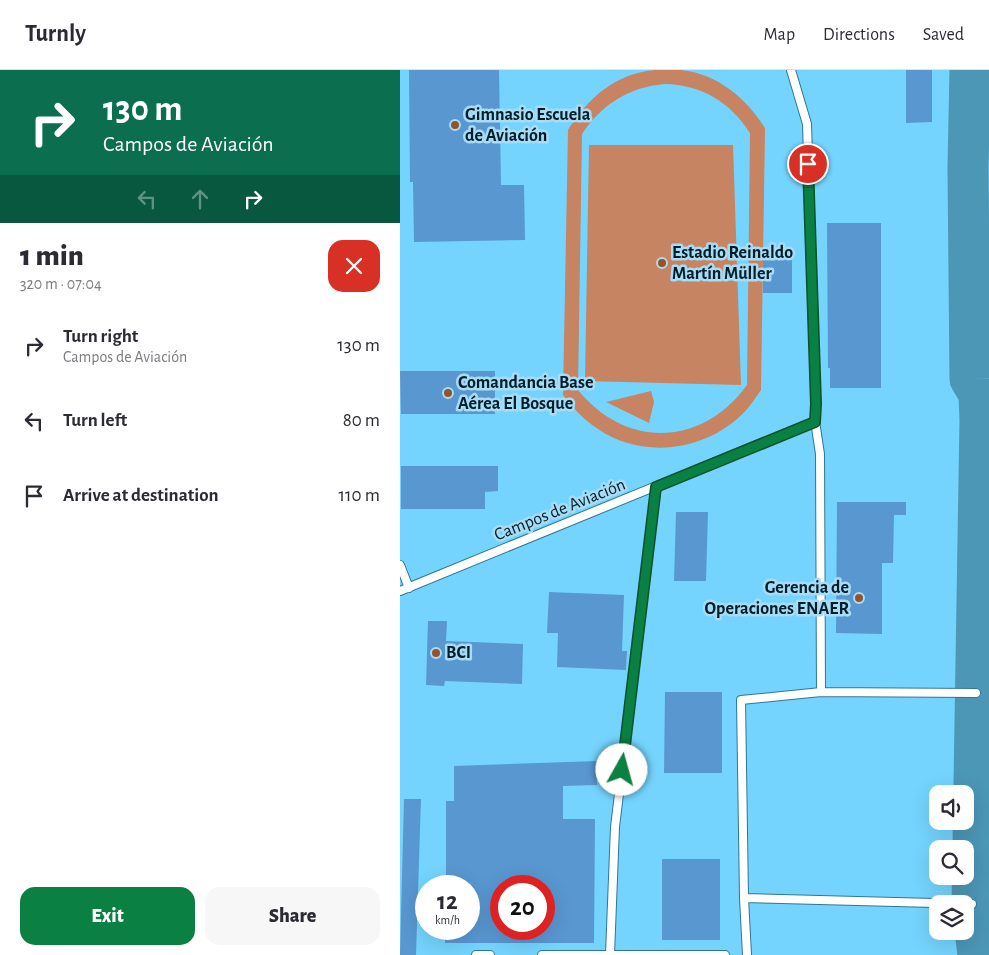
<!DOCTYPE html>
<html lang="en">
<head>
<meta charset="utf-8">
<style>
	:root { --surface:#fff; --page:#f7f7f7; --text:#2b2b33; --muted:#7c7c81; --line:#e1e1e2; --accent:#0b8043 }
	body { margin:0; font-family:"Alegreya Sans",sans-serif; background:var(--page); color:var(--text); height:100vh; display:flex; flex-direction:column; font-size:19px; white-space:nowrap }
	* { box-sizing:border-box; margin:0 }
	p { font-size:16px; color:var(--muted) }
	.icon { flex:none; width:28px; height:28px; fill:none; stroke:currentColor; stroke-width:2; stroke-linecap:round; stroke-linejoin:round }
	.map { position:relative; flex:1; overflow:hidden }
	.side { display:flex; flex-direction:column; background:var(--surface); width:400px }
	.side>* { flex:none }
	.hud { background:#0b6e4f; color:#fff; overflow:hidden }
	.buttons { position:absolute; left:529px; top:715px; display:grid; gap:10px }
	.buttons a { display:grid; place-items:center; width:45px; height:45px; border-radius:10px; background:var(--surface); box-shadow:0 5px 20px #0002; font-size:25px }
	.speed { position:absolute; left:15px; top:805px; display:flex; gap:10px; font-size:25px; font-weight:700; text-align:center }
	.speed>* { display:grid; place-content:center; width:65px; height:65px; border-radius:50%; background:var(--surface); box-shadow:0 5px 20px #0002; line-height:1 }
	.speed small { font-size:12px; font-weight:400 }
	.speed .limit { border:8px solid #d22; background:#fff; color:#111 }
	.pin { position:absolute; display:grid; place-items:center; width:42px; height:42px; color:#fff; margin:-21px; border:2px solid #fff; border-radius:50%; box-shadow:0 1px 5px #0007 }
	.me { position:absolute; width:55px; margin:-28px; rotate:7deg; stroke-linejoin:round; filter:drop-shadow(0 0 4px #0008) }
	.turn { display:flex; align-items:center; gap:18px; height:105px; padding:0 20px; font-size:22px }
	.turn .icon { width:65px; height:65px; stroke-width:2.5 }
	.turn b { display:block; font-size:35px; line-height:42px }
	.lanes { display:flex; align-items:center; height:48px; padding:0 20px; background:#0003; justify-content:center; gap:25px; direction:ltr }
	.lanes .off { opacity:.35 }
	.round { display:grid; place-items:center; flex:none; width:52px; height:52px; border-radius:15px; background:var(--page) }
	.headline { display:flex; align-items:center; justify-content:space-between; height:85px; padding:0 20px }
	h1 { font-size:30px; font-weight:800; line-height:38px }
	.button { display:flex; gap:10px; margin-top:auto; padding:10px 20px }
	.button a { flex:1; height:58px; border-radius:15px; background:var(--accent); color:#fff; font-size:20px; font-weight:800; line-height:58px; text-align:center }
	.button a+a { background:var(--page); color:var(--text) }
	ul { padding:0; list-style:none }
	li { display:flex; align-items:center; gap:15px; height:75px; padding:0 20px }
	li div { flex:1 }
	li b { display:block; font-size:19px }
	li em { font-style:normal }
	header { display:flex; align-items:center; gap:30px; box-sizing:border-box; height:70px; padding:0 25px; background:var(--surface); border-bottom:1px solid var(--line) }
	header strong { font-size:24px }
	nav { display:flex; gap:28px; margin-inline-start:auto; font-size:18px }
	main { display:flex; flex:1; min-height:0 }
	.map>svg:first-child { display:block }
	.green { fill:#c68462; fill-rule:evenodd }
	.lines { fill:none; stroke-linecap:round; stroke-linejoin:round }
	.taxiway { stroke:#4c96b6; stroke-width:41 }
	.building { fill:#5997d1; fill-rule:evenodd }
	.lane-casing { stroke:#2d7896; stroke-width:10 }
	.lane { stroke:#fff; stroke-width:8 }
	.route-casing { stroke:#07532c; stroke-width:12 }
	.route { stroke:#0b8043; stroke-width:9 }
	.poi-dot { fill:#98522a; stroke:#a7dcf5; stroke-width:2 }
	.labels { text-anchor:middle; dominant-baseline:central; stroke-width:5; stroke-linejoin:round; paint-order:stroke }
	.poi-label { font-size:18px; font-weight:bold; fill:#001e2a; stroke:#a7dcf5; text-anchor:start }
	.street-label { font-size:18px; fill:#001e2a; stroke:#a7dcf5 }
</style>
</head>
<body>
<header>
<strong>Turnly</strong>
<nav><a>Map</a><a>Directions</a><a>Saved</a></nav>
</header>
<main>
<section class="side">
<div class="hud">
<div class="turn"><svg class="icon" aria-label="right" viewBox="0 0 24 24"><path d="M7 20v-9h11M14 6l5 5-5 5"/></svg><div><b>130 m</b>Campos de Aviación</div></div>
<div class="lanes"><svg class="icon off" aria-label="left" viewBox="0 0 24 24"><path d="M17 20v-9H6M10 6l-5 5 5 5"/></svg><svg class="icon off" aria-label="ahead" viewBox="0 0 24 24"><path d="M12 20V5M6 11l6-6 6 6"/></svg><svg class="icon" aria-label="right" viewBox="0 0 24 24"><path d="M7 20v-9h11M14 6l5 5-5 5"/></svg></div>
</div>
<div class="headline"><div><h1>1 min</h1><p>320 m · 07:04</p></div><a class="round" style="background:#d93025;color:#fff"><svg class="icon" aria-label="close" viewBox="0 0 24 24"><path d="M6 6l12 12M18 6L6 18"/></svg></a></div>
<ul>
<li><svg class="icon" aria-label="right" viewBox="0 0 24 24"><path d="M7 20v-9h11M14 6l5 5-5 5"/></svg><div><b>Turn right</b><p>Campos de Aviación</p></div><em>130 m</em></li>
<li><svg class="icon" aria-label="left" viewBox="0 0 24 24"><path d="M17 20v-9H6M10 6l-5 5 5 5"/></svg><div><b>Turn left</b></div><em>80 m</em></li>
<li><svg class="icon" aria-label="arrive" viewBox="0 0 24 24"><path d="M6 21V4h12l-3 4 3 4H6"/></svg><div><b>Arrive at destination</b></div><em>110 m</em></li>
</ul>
<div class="button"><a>Exit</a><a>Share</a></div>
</section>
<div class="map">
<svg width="589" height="885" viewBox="0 0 589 885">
	<rect width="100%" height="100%" fill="#74d4fd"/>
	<path class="green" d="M254,0C263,0 273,0 281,0C318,4 346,28 365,58L361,320C354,330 347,341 337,349C299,382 240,388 198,359C184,350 173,338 163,325L168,60C188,28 215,4 254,0ZM265,14C302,15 330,32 350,63L347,315C302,377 226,379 178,320L182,64C202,34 229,17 265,14Z
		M189,75H333L341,315L185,311Z
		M251,321L254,332L249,353L206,332Z"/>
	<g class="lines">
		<path class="taxiway" d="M570,0L568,98L570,309L579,324L580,350L572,834L578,885"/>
	</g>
	<path class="building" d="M9,0H99L101,115H124L125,170L14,172L13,112H10Z
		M506,0H532V52L506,53Z
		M427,153H481V318H430V298H428Z
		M363,178H392V223H363Z
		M0,301H95V344H1Z
		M1,396H98V421L85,422V439H1Z
		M437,432H506V445H494L493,493H482V564L436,563Z
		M276,442H308L306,511H274Z
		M149,522L224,525L222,581H227L226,600L157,597L158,563H147Z
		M28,551H47L46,571L123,574L122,614L45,611L44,616L26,615Z
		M265,622H322V703H264Z
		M196,691L197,715L163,716V749H195L194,873H45V859H69V816H46V731H54V696ZM101,816H144V859H101Z
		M4,729H21L16,885H0Z
		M262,789H320V870H262Z"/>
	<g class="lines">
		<defs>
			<path id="lane" d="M391,0L407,54L416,334L415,351L420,384L421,622
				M0,495L9,518
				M0,521L415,351
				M344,828L572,834
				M210,884L215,757L256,417
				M76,885H90
				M142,885H325
				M347,885L344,828L341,630L421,622L576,623"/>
		</defs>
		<use href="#lane" class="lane-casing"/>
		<use href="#lane" class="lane"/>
	</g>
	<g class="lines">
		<defs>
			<path id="route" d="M222,700L256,417L415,352L416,334L408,94"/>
		</defs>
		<use href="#route" class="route-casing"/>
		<use href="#route" class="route"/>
	</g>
	<g class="poi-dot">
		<circle cx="55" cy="55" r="5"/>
		<circle cx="262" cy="193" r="5"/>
		<circle cx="48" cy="323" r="5"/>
		<circle cx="459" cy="528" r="5"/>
		<circle cx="36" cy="583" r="5"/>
	</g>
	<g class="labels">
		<g class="poi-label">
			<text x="65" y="45">Gimnasio Escuela<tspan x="65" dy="21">de Aviación</tspan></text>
			<text x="272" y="183">Estadio Reinaldo<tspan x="272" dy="21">Martín Müller</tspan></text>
			<text x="58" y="313">Comandancia Base<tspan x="58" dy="21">Aérea El Bosque</tspan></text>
			<text x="449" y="518" text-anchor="end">Gerencia de<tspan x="449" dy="21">Operaciones ENAER</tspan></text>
			<text x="46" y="583">BCI</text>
		</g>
		<g class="street-label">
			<text transform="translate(160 440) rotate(-22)">Campos de Aviación</text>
		</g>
	</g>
</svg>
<div class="buttons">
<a><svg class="icon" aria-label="sound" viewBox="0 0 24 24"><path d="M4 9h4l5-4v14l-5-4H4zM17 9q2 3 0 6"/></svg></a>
<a><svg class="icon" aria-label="search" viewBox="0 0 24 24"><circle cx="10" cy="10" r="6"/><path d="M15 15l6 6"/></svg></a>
<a><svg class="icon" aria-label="layers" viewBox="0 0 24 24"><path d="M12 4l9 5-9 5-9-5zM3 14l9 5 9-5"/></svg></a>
</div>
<div class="speed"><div>12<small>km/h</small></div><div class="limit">20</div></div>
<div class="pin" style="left:408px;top:94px;background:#d93025"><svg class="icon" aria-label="arrive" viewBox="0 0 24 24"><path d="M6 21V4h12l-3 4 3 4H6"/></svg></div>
<svg class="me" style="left:222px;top:700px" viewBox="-20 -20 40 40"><circle r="19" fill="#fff"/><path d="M0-13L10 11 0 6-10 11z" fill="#0b8043"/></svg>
</div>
</main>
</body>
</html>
